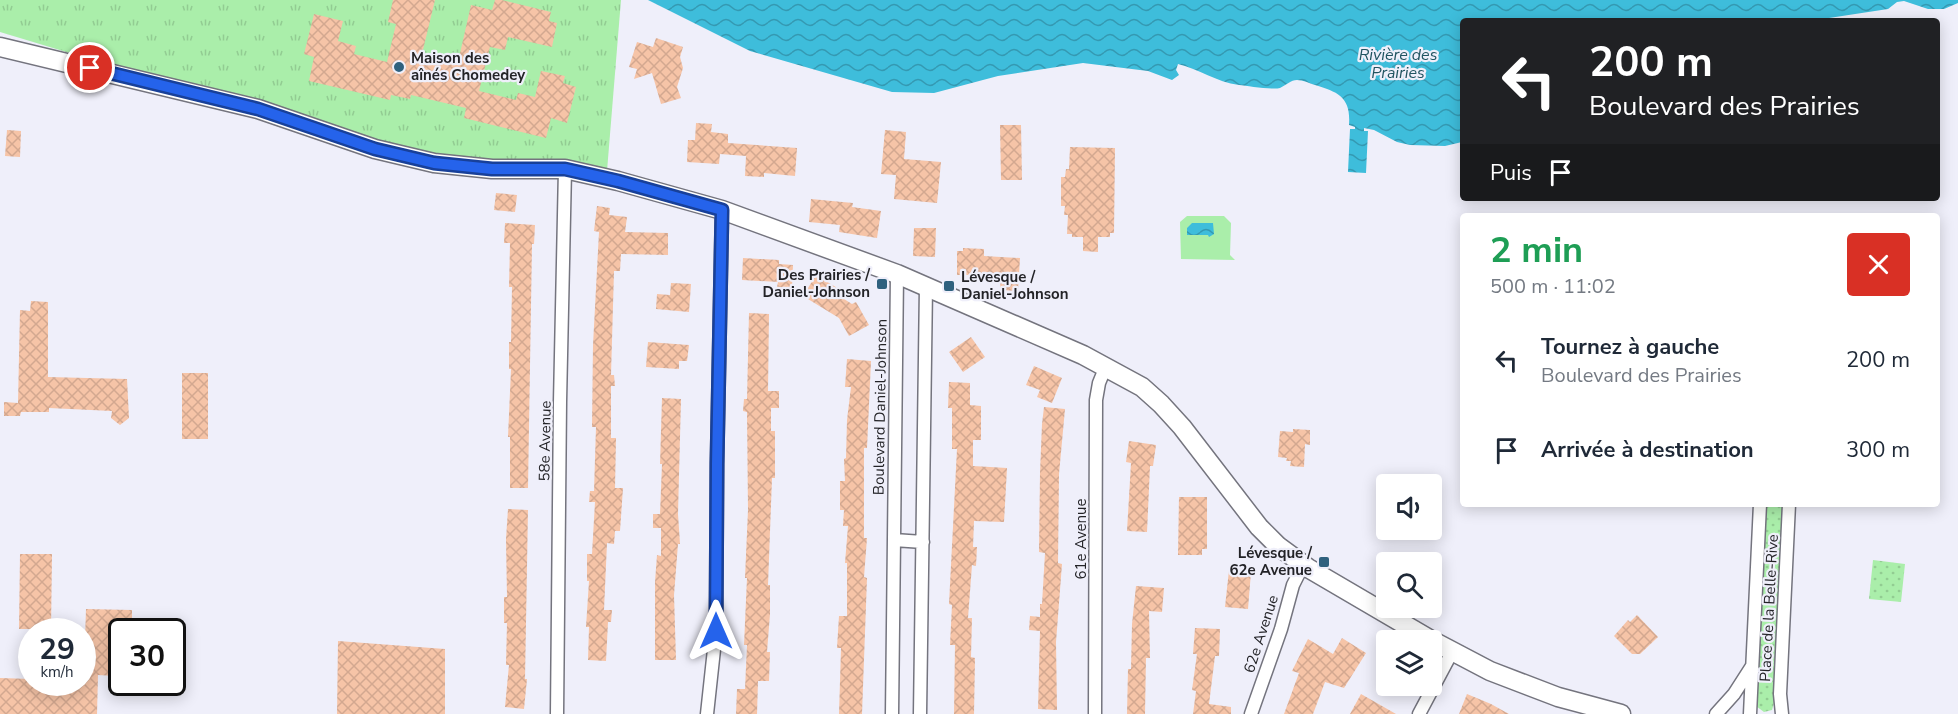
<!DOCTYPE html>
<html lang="fr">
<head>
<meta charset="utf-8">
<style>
	:root { --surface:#fff; --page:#f2f2f3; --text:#1f2937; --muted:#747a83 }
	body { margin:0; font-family:"Nunito Sans",sans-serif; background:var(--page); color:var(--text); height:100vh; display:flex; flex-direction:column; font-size:22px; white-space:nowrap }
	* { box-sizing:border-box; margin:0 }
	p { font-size:20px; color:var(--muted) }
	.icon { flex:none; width:33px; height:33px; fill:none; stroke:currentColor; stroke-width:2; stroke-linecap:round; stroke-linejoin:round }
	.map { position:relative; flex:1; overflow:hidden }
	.panel { position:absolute; left:1460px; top:213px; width:480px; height:294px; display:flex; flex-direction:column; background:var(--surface); border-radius:6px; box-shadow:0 3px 15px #0003 }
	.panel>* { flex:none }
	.hud { position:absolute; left:1460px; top:18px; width:480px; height:183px; border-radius:6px; box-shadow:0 3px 15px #0003; background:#202124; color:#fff; overflow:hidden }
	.tools { position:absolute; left:1376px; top:474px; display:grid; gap:12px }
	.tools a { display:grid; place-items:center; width:66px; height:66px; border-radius:6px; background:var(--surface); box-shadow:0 3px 15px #0003; font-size:30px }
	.speed { position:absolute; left:18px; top:618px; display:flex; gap:12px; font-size:30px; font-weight:700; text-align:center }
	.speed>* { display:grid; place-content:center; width:78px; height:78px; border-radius:50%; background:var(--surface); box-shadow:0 3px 15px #0003; line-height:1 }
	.speed small { font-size:15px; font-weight:400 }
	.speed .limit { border:3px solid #111; border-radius:9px; background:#fff; color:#111 }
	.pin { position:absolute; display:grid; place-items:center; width:51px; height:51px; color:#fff; margin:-26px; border:3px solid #fff; border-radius:50%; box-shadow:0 2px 6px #0007 }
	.me { position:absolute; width:66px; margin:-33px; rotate:0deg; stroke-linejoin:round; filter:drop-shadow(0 0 4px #0008) }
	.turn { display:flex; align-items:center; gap:21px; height:126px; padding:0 30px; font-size:27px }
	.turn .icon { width:78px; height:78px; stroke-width:2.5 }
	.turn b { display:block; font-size:42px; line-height:51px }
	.then { display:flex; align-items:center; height:57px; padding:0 30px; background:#0003; gap:12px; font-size:22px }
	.round { display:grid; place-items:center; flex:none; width:63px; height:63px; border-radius:6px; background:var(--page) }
	.headline { display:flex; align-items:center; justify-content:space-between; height:102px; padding:0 30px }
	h1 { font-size:36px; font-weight:700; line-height:45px; color:#1e9e55 }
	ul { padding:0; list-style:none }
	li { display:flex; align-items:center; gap:18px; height:90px; padding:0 30px }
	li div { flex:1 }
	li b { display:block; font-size:22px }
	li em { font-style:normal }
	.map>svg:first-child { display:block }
	.grass { fill:url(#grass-tufts) }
	.park { fill:url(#park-dots) }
	.pitch { fill:#aea }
	.water { fill:url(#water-waves) }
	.building { fill:url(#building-cross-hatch) }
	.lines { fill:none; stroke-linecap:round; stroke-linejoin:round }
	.street-casing { stroke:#74747e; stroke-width:15 }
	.secondary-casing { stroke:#74747e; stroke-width:21 }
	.street { stroke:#fff; stroke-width:12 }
	.secondary { stroke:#fff; stroke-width:18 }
	.route-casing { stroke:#184099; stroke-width:15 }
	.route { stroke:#2563eb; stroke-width:10 }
	.poi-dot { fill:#2f617e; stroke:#efeffa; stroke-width:2 }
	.labels { text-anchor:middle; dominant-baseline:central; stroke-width:4.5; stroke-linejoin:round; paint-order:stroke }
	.poi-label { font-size:15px; font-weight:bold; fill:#232327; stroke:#efeffa; text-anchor:start }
	.street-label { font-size:15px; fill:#232327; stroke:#efeffa }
	.water-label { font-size:16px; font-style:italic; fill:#215461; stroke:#efeffa }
</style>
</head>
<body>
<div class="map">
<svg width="1958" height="714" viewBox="0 0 1958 714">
	<defs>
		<pattern id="grass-tufts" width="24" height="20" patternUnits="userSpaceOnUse" patternTransform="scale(1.5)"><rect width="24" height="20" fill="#aea"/><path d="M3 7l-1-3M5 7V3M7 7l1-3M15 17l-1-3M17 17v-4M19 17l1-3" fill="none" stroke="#92cc92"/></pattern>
		<pattern id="park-dots" width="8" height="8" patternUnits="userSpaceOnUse" patternTransform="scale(1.5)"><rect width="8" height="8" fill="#aea"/><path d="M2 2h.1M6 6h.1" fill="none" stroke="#92cc92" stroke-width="1.8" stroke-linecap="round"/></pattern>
		<pattern id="water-waves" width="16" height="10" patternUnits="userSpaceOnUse" patternTransform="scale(1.5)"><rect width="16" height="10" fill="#3ebddb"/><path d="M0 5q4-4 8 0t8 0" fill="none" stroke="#3499b2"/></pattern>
		<pattern id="building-cross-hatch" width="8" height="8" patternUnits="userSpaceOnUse" patternTransform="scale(1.5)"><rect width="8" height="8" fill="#f6c4a7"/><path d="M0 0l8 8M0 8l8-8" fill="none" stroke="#d3a890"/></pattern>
	</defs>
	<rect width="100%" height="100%" fill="#efeffa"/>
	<path class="grass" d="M0,0H621L607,171L434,163L0,32Z"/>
	<path class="park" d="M1766,504H1784L1774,703L1772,710L1764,712L1756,706Z
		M1873,560L1905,564L1901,602L1869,599Z"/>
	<path class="pitch" d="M1187,216H1224L1231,223L1230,255L1235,260L1181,259L1180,222Z"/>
	<path class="water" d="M648,0H1958V3L1944,9H1928L1904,1L1897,2L1888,9L1829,18L1824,21H1462V142L1445,146L1410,145L1397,142L1374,130L1364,128V131H1368L1366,173L1348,172L1350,129H1355V127L1349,125C1351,98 1339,92 1315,85C1309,83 1303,80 1297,80C1291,80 1286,85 1280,88C1273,90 1247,86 1239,85C1216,82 1199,69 1178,64L1176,70L1179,75L1172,80L1148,71L1083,63L998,76L934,93L892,92L750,51Z
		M1192,223H1213L1214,234L1209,237L1208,235H1187V228Z"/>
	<path class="building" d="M393,0H435L422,54L458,62L471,5L492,10L495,0H502L551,12L549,21L557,23L552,47L508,37L505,50L490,47L479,91L516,100L518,93L535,97L541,71L565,76L563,83L576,87L567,123L551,118L546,138L464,118L466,108L411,95L410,99L391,95L390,100L309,81L314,57L304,54L314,14L343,21L338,41L356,46L354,54L387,62L396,24L388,22Z
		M656,38L683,47L680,57L683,68L677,87L681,98L661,104L652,73L634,79L637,69L629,67L637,42L653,47Z
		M696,123L712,124L711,132L728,134V143L797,148L795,176L764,173V177L745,176L746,156L720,154L719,164L687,162L688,140H695Z
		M1000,125H1021L1022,180H1001Z
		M7,130L21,131L20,157L5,156Z
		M885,130L906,132L904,159L941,162L937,203L894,199L896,175L881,174Z
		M1070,147L1115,148L1114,233H1110V237H1098V252L1083,251V237H1072V234H1067L1068,215H1064L1065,206H1061V177H1065L1066,169H1069Z
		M496,193L517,195L515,212L494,210Z
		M811,199L853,203L852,207L881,211L877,238L839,232L840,225L809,222Z
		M597,206L610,208L609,215L627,217L625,232L668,233V255L621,254L620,271H614L611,375H614L615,386H611V438H616L615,488H623L620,531H615L614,544L607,543L604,610H612L611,622H608L606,661L588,660L589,627H586L589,581H587V554H592L595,502H589L590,491H594L596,427H592L593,345L599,232L594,231Z
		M505,223L535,225L534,244H532L528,488H510V437H508L511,369H509V342H511L512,287H509L510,243H504Z
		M914,228H936L935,257L913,256Z
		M963,248L984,249V256L1020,258L1018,291L1000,290L1001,275H957V251H963Z
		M743,258L779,260V264L793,265L792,288L777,287L778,282L742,280Z
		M816,275L839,289L836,294L852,304L856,302L869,325L849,336L839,318L803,296Z
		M671,283L691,284L689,312L656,309L657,294L670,295Z
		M31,301L48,302V377L127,379L129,418L120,425L111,418L112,411L49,408V412H21L20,416H4V402L18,403L20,310L30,311Z
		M749,313L769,314L768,391H779V408H771V431H775V478H772L768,585H770V614L767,652H770L769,681H758L757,714H736L737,689H745L747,645H744L747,578H745L748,510L747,412L743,411L744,399H747Z
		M971,337L985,357L963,372L949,352Z
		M648,342L689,345L687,361H679V369L646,367Z
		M847,359L871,361L867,448H864V538H867L864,577L867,578L862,714H839L841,648H837L839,616H847V563H845L848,526H843L844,510H840V481H845L844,459L846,458L847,420L851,387H845Z
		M1034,366L1062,378L1052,403L1037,397L1040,390L1026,385Z
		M182,373H208V439H182Z
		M949,382L970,383V405L981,406V440H973V466L1007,468L1004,522L974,521L973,547H977L976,566L972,565L968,618H972L971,657L975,658L974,714H954L955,645H950L952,605L949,604L957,449H952V408H948Z
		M662,398L681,399L678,514L680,544H678L674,595L676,660H655V582L657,555L661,556V528H653V514H660L662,464H660Z
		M1044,407L1065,409L1059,474L1058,563L1062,564L1056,642L1057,710L1038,709L1040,631L1029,630L1030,616L1040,617V604H1042L1045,553L1039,552L1040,473L1042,424Z
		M1293,429L1310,430V445L1305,444L1304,467L1290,466L1291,461H1286L1287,458L1278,457L1280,431L1293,432Z
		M1129,441L1156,445L1153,466H1150L1147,532L1127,531L1131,463L1126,462Z
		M1179,497H1207V549H1202V555H1178Z
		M508,509L528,510L525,679H527L524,709L505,707L509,665H506L507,623H504V597H507L506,539Z
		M20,554H52L51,629H19Z
		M1229,570L1251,572L1248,609L1225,607Z
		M1136,586L1164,588L1162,612L1149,611L1150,658H1146L1145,714H1127L1128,669H1131L1132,624Z
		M86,609L132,610V632H122V642H116L115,676L98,675L97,714H0V678L32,679V682H82V639H85Z
		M1637,615L1658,637L1640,654H1632L1614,636L1628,620L1630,622Z
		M1195,628L1220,629L1219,656H1215L1209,704L1231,707V714H1193L1196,691L1192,690L1197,654H1193Z
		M1342,638L1366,653L1344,688L1325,682L1313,714H1284L1299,673L1292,671L1308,639L1333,654Z
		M338,641L445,649V714H337Z
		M1361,694L1396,714H1350Z
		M1467,694L1491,704L1509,714H1459Z"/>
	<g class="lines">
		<defs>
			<path id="street" d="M894,540L923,542
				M557,714L560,402L565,169
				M707,714L716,631L717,464L722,210
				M892,714L897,274
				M920,714L926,286
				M1095,714L1096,400L1099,383L1106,366
				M1251,714L1281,629L1293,585L1303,565
				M1419,714L1452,652
				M1716,714L1734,694L1752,666
				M1750,714L1760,504
				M1782,714L1780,694L1789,504"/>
			<path id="secondary" d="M0,47L258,109L375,149L434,163L492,169H565L618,181L722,210L897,274L1083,355L1142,387L1161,404L1182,427L1259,527L1278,546L1308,568L1431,640L1490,671L1558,697L1621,714"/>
		</defs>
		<use href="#street" class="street-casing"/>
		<use href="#secondary" class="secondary-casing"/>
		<use href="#street" class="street"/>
		<use href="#secondary" class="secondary"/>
	</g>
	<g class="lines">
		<defs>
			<path id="route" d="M90,68L258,109L375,149L434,163L492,169H565L618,181L722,210L717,464L716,631"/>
		</defs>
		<use href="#route" class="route-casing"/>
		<use href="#route" class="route"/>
	</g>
	<g class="poi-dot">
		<circle cx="399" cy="67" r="6"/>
		<rect x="876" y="278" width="12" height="12" rx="3"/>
		<rect x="943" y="280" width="12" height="12" rx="3"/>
		<rect x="1318" y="556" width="12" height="12" rx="3"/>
	</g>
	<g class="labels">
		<g class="poi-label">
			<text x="411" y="58">Maison des<tspan x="411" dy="17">aînés Chomedey</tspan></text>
			<text x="870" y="275" text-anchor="end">Des Prairies /<tspan x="870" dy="17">Daniel-Johnson</tspan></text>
			<text x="961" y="277">Lévesque /<tspan x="961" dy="17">Daniel-Johnson</tspan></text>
			<text x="1312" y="553" text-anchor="end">Lévesque /<tspan x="1312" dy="17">62e Avenue</tspan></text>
		</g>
		<g class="street-label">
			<text transform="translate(880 407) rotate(-89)">Boulevard Daniel-Johnson</text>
			<text transform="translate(545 441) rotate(-89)">58e Avenue</text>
			<text transform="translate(1081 539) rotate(-90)">61e Avenue</text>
			<text transform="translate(1769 608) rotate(-87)">Place de la Belle-Rive</text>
			<text transform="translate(1261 634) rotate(-72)">62e Avenue</text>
		</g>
		<g class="water-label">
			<text x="1398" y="55">Rivière des<tspan x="1398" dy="18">Prairies</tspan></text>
		</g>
	</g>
</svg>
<div class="tools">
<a><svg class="icon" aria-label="sound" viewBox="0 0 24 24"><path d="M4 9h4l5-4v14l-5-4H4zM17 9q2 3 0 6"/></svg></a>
<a><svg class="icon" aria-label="search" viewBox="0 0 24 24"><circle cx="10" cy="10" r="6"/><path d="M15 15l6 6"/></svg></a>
<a><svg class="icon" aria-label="layers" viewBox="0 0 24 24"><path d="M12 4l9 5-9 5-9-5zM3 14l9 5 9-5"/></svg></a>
</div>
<div class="speed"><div>29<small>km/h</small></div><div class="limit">30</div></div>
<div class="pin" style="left:90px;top:68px;background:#d93025"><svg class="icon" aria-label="arrive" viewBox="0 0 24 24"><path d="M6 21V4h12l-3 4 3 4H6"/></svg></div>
<svg class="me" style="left:716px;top:631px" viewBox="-20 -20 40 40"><path d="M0-17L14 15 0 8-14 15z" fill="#2563eb" stroke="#fff" stroke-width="4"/></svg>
<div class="hud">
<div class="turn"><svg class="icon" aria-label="left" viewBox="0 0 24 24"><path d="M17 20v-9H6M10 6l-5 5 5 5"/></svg><div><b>200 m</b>Boulevard des Prairies</div></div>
<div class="then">Puis<svg class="icon" aria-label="arrive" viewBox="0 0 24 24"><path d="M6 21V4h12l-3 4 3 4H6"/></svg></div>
</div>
<section class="panel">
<div class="headline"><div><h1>2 min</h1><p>500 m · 11:02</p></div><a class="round" style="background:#d93025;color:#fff"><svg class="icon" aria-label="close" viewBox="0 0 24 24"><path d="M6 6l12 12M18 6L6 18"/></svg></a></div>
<ul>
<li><svg class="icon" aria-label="left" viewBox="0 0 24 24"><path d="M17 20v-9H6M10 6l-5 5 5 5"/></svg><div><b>Tournez à gauche</b><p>Boulevard des Prairies</p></div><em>200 m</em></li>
<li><svg class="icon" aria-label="arrive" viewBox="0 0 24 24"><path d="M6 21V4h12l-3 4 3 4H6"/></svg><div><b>Arrivée à destination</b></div><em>300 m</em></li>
</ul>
</section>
</div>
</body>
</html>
